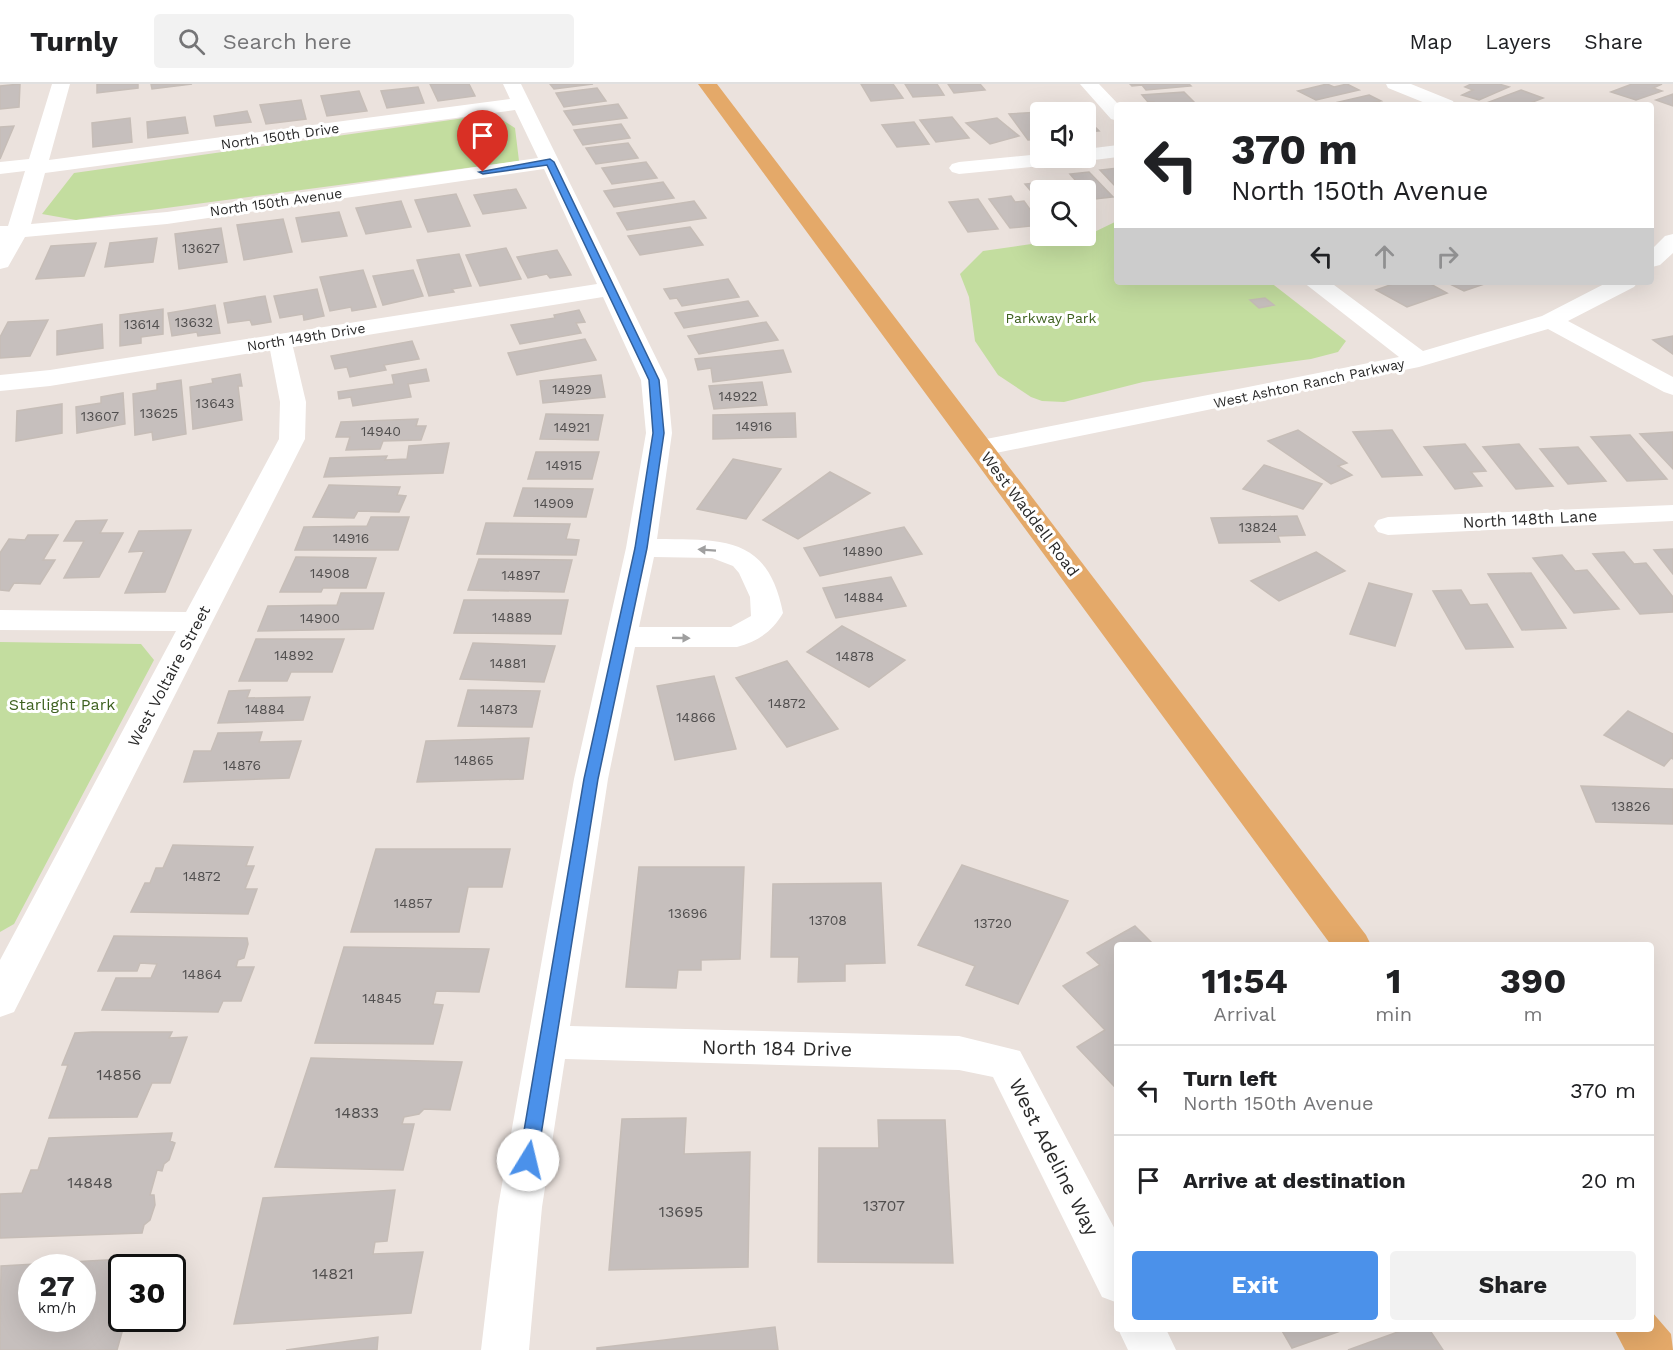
<!DOCTYPE html>
<html lang="en">
<head>
<meta charset="utf-8">
<style>
	:root { --surface:#fff; --page:#f2f2f2; --text:#202124; --muted:#757577; --line:#e0e0e0; --accent:#4b91ea }
	body { margin:0; font-family:"Work Sans",sans-serif; background:var(--page); color:var(--text); height:100vh; display:flex; flex-direction:column; font-size:22px; white-space:nowrap }
	* { box-sizing:border-box; margin:0 }
	p { font-size:20px; color:var(--muted) }
	.icon { flex:none; width:33px; height:33px; fill:none; stroke:currentColor; stroke-width:2; stroke-linecap:round; stroke-linejoin:round }
	.map { position:relative; flex:1; overflow:hidden }
	.drawer { position:absolute; left:1114px; top:858px; width:540px; height:390px; display:flex; flex-direction:column; background:var(--surface); border-radius:6px; box-shadow:0 6px 24px #0002 }
	.drawer>* { flex:none }
	.hud { position:absolute; left:1114px; top:18px; width:540px; height:183px; border-radius:6px; box-shadow:0 6px 24px #0002; background:#fff; color:var(--text); overflow:hidden }
	.tools { position:absolute; left:1030px; top:18px; display:grid; gap:12px }
	.tools a { display:grid; place-items:center; width:66px; height:66px; border-radius:6px; background:var(--surface); box-shadow:0 6px 24px #0002; font-size:30px }
	.speed { position:absolute; left:18px; top:1170px; display:flex; gap:12px; font-size:30px; font-weight:700; text-align:center }
	.speed>* { display:grid; place-content:center; width:78px; height:78px; border-radius:50%; background:var(--surface); box-shadow:0 6px 24px #0002; line-height:1 }
	.speed small { font-size:15px; font-weight:400 }
	.speed .limit { border:3px solid #111; border-radius:9px; background:#fff; color:#111 }
	.pin { position:absolute; display:grid; place-items:center; width:51px; height:51px; color:#fff; margin:-62px -26px; border-radius:50% 50% 50% 0; rotate:-45deg; box-shadow:0 0 6px #0007 }
	.pin .icon { rotate:45deg }
	.me { position:absolute; width:66px; margin:-33px; rotate:9deg; stroke-linejoin:round; filter:drop-shadow(0 0 4px #0008) }
	.turn { display:flex; align-items:center; gap:21px; height:126px; padding:0 18px; font-size:27px }
	.turn .icon { width:78px; height:78px; stroke-width:2.5 }
	.turn b { display:block; font-size:42px; line-height:51px }
	.lanes { display:flex; align-items:center; height:57px; padding:0 18px; background:#0003; justify-content:center; gap:30px; direction:ltr }
	.lanes .off { opacity:.35 }
	.eta { display:flex; justify-content:space-evenly; align-items:center; height:102px; text-align:center }
	.eta b { font-size:36px; font-weight:700; line-height:42px }
	.button { display:flex; gap:12px; margin-top:auto; padding:12px 18px }
	.button a { flex:1; height:69px; border-radius:6px; background:var(--accent); color:#fff; font-size:24px; font-weight:700; line-height:69px; text-align:center }
	.button a+a { background:var(--page); color:var(--text) }
	ul { padding:0; list-style:none }
	li { display:flex; align-items:center; gap:18px; height:90px; padding:0 18px; border-top:2px solid var(--line) }
	li div { flex:1 }
	li b { display:block; font-size:22px }
	li em { font-style:normal }
	header { display:flex; align-items:center; gap:36px; box-sizing:border-box; height:84px; padding:0 30px; background:var(--surface); border-bottom:2px solid var(--line) }
	header strong { font-size:28px }
	nav { display:flex; gap:33px; margin-inline-start:auto; font-size:21px }
	.search { width:420px; height:54px; background:var(--page); display:flex; align-items:center; gap:15px; box-sizing:border-box; padding:0 21px; border-radius:6px; color:var(--muted); font-size:22px }
	.map>svg:first-child { display:block }
	.green { fill:#c3dd9f }
	.building { fill:#c6bfbd; stroke:#c6bdb7; stroke-width:1.5; fill-rule:evenodd }
	.lines { fill:none; stroke-linecap:round; stroke-linejoin:round }
	.minor { fill:#fff; fill-rule:evenodd }
	.major { fill:#e4a969; fill-rule:evenodd }
	.oneway { fill:#9f9f9f }
	.route { fill:#4b91ea; stroke:#315e98; stroke-width:1.5 }
	.labels { text-anchor:middle; dominant-baseline:central; stroke-width:6; stroke-linejoin:round; paint-order:stroke }
	.far-street-label { font-size:14px; fill:#2a2a2a; stroke:#fff }
	.number-label { font-size:14px; fill:#514f4f }
	.far-park-label { font-size:14px; fill:#3e6120; stroke:#fff }
	.street-label { font-size:16px; fill:#2a2a2a; stroke:#fff }
	.park-label { font-size:16px; fill:#3e6120; stroke:#fff }
	.near-number-label { font-size:16px; fill:#514f4f }
	.near-street-label { font-size:20px; fill:#2a2a2a; stroke:#fff }
</style>
</head>
<body>
<header>
<strong>Turnly</strong>
<div class="search"><svg class="icon" aria-label="search" viewBox="0 0 24 24"><circle cx="10" cy="10" r="6"/><path d="M15 15l6 6"/></svg>Search here</div>
<nav><a>Map</a><a>Layers</a><a>Share</a></nav>
</header>
<div class="map">
<svg width="1673" height="1266" viewBox="0 0 1673 1266">
	<rect width="100%" height="100%" fill="#ebe2dd"/>
	<path class="green" d="M493,30L515,44L519,77L76,136L42,130L74,89Z
		M1117,137L1118,198H1270L1346,257L1338,268L1311,275L1143,298L1064,318L1042,317L1031,313L998,291L975,257L969,213L960,190L983,167L1086,152Z
		M0,558L141,560L154,576L14,840L0,848Z"/>
	<path class="building" d="M20,0L19,23L0,25V2Z
		M97,0H138V4L97,9Z
		M151,0H192L152,5Z
		M430,0H469L475,12L438,17Z
		M550,0H593L554,5Z
		M861,0H893L903,14L871,17Z
		M905,0H937L944,11L913,13Z
		M948,0H980L985,6L954,9Z
		M1130,0H1189L1191,2L1146,6L1142,1L1132,2Z
		M1327,0L1334,3L1347,0L1359,6L1316,16L1298,7Z
		M1471,0H1499L1509,3L1479,16L1462,11L1473,6L1465,3Z
		M1632,0H1662L1653,4L1662,7L1636,16L1611,8Z
		M418,3L424,19L387,24L381,7Z
		M597,4L606,17L564,23L556,9Z
		M1521,6L1543,14L1525,21H1496L1489,18Z
		M359,7L367,27L327,32L321,12Z
		M1184,8L1197,21H1156L1154,18H1148L1142,11Z
		M1673,10V22L1656,16Z
		M1369,11L1381,17L1370,19L1373,21H1326Z
		M301,16L306,35L266,40L260,21Z
		M618,20L627,34L573,41L564,27Z
		M247,27L251,38L216,42L214,32Z
		M1040,28L1041,55L1028,56L1009,30Z
		M185,33L188,49L148,54L147,38Z
		M952,33L969,54L936,58L920,36Z
		M130,34L132,58L93,63L92,39Z
		M997,34L1019,52L990,60L966,39Z
		M1086,34L1099,47L1086,48Z
		M914,38L929,60L897,63L882,41Z
		M621,40L630,54L583,61L574,46Z
		M14,42L0,75V43Z
		M628,59L638,74L596,80L586,64Z
		M646,78L657,94L612,100L602,84Z
		M1118,84V105L1100,86Z
		M1089,88L1113,113L1086,116V106H1074L1066,98L1076,97L1070,90Z
		M1054,97L1062,106H1041V119L1025,100Z
		M663,98L674,114L614,123L604,107Z
		M516,105L526,124L483,130L474,111Z
		M456,110L470,142L428,148L415,116Z
		M1011,112L1015,118L1024,117L1041,141L1010,144L989,115Z
		M978,115L998,145L968,148L949,118Z
		M401,117L411,143L366,150L356,124Z
		M694,117L706,134L627,146L617,129Z
		M339,128L347,152L302,158L296,134Z
		M283,135L292,168L244,176L237,141Z
		M690,143L703,161L640,171L628,152Z
		M221,144L227,178L179,185L175,150Z
		M157,154L153,178L105,183L110,159Z
		M96,159L84,192L36,195L51,162Z
		M506,164L521,195L480,202L466,171Z
		M557,166L571,191L550,194L547,190L528,194L517,173Z
		M459,170L471,202L452,205L454,208L429,212L417,176Z
		M363,186L376,223L352,227L351,223L330,227L320,193Z
		M413,186L423,212L383,221L373,192Z
		M728,195L739,213L682,222L677,214L670,215L664,205Z
		M1389,198H1427L1447,209L1407,223L1376,206L1393,200Z
		M1446,198H1490L1464,207Z
		M317,205L324,232L304,236L303,230L280,234L274,212Z
		M265,212L271,238L252,241L250,236L228,239L224,219Z
		M1265,214L1274,221L1259,224L1250,216Z
		M748,217L758,232L684,244L675,229Z
		M215,221L220,249L198,252L197,248L172,252L168,229Z
		M163,225V250L141,253V259L120,262V231Z
		M579,226L585,238L576,239L581,249L520,260L511,241L555,234L554,231Z
		M48,236L30,272L0,274V253L8,238Z
		M766,238L778,256L699,270L688,252Z
		M102,240L103,264L57,271V247Z
		M1673,252V270L1653,256Z
		M585,255L596,276L517,291L508,269Z
		M412,257L419,275L384,281L386,286L350,293L347,283L335,285L331,272Z
		M783,266L791,288L713,298L711,284L698,286L695,275Z
		M426,285L429,297L408,300L411,313L353,322L351,313L339,315L338,308L394,300L392,291Z
		M240,290L242,302H238L242,336L193,345L190,303L213,299L212,295Z
		M601,291L605,313L543,319L540,297Z
		M181,296L186,350L153,356L152,348L135,351L133,310L157,306V300Z
		M762,298L767,321L714,325L709,302Z
		M123,309L125,340L77,349L76,323L101,319V313Z
		M62,320V349L16,357L17,327Z
		M795,329L796,353L713,355V331Z
		M546,330L603,331L598,356L540,355Z
		M418,335L416,342H426L421,356L383,357L380,365L346,366L350,353H336L341,338Z
		M1298,346L1347,379L1338,382L1352,391L1331,400L1268,357Z
		M1392,346L1422,391L1382,393L1353,348Z
		M1673,348V385L1640,350Z
		M1630,351L1667,395L1627,397L1591,353Z
		M449,359L443,389L324,393L330,374L387,372L385,376L407,375L409,362Z
		M1465,360L1486,387L1471,388L1482,402L1455,405L1424,363Z
		M1519,360L1553,402L1516,405L1483,363Z
		M1578,363L1606,397L1568,400L1540,365Z
		M536,368H599L592,395H528Z
		M733,375L781,385L746,435L697,425Z
		M1264,381L1322,400L1303,425L1243,405Z
		M830,388L870,409L798,455L763,436Z
		M329,401L400,403L397,411L406,412L399,428L358,427L354,434L313,433Z
		M523,404L593,405L586,433L514,432Z
		M1297,432L1305,451L1278,452L1280,458L1219,459L1211,434Z
		M371,433H409L398,466H295L304,443L367,442Z
		M107,436L100,449H123L99,493L64,494L84,457H64L76,437Z
		M486,439L570,440L566,455L579,456L576,471L477,470Z
		M904,443L922,470L820,492L804,464Z
		M191,446L165,508L125,509L144,467L129,468L139,447Z
		M28,451H58L43,476H55L40,500L14,499L9,507L0,506V469L9,455L25,456Z
		M1673,465V490L1654,466Z
		M1316,468L1345,487L1279,517L1251,497Z
		M1624,468L1634,480L1646,479L1673,513V528L1640,530L1593,470Z
		M1562,471L1575,487L1587,486L1619,525L1574,529L1533,474Z
		M296,473L376,474L366,504H323L321,508H280Z
		M479,475L572,476L564,508L468,506Z
		M1531,489L1566,544L1522,546L1488,490Z
		M891,493L906,522L836,534L823,504Z
		M1369,499L1412,510L1395,562L1350,550Z
		M1461,506L1470,521L1487,520L1513,563L1466,565L1433,507Z
		M341,509H384L373,545L258,547L268,522L337,521Z
		M464,516H568L561,550L454,549Z
		M842,542L905,576L869,603L807,568Z
		M256,555H344L332,588H291L287,597H239Z
		M473,559L555,562L544,598L460,595Z
		M787,577L838,645L787,663L736,594Z
		M714,592L736,665L675,676L657,602Z
		M250,606L247,614L310,613L303,636L218,639L229,607Z
		M468,606L540,607L532,643L458,642Z
		M1628,627L1673,650V675L1671,674L1664,682L1604,651Z
		M262,648L259,658L301,657L289,694L184,698L194,667H211L218,649Z
		M529,654L523,695L417,698L426,657Z
		M1581,702L1673,705V740L1596,738Z
		M173,761L253,763L246,782H254L245,805H257L248,830L131,828L145,799H150L156,784H163Z
		M376,765H510L502,803H468L459,848H351Z
		M962,781L1068,817L1018,920L966,901L975,882L918,861Z
		M639,783H744L740,875L701,876V886H678L676,904L626,903Z
		M881,799L885,879L845,880V897L798,898L799,873H771L773,800Z
		M1135,842L1154,861H1118V1000L1114,1002L1077,963L1105,946L1063,902L1100,881L1087,869Z
		M114,852L247,854L248,860L244,874L238,876L236,883H254L241,917H223L218,928L102,926L116,894H151L157,880L140,879L137,887H98Z
		M344,863L489,865L479,908L436,907L433,920L443,921L433,960L315,959Z
		M92,948H172L169,954L187,953L170,999H152L137,1033L49,1034L68,981H62L75,949Z
		M311,974L462,978L450,1026L424,1025L419,1030L404,1033L402,1040H414L403,1086L275,1083Z
		M686,1034L684,1070L750,1068L748,1183L609,1186L622,1035Z
		M878,1036H945L953,1179L818,1178L819,1064H879Z
		M172,1049L170,1057L175,1059L169,1076L164,1080L162,1087L157,1086L150,1111H154L155,1121L150,1136L144,1141L142,1149L0,1154V1110L22,1109L31,1086H38L49,1054Z
		M395,1106L387,1157L375,1158L373,1170L423,1168L411,1229L234,1240L263,1114Z
		M123,1175L125,1182L122,1184L119,1205L114,1208L112,1215H122V1234H126L117,1266H0L1,1182ZM32,1184H82V1234H32Z
		M775,1243L778,1266H597V1264Z
		M1281,1245H1346L1292,1264Z
		M1406,1245H1429L1443,1266H1348Z
		M378,1253L377,1266H286Z"/>
	<g class="lines">
		<path class="minor" d="M52,0H70L49,76L510,15L503,0H521L667,296L672,349L657,455C722,456 768,451 783,529C773,547 757,558 737,563H635L608,695L570,942L959,952L1020,967L1118,1151V1219L1102,1213L993,993L959,986L565,975L542,1123L529,1266H481L498,1123L574,695L626,464L646,349L641,296L603,213L293,263L306,318L305,355L14,928L0,933V876L176,547L0,546V526L186,528L279,355L280,318L270,266L50,302L0,307V291L50,286L597,200L544,85L167,140L25,153L8,183L0,185V142H8L25,87L0,90V78L29,75ZM515,26L538,74L167,128L31,140L45,89ZM654,473L712,474L733,482L739,489L750,513L751,532L731,543H639Z
			M1080,0H1099L1119,21L1118,37L1111,35Z
			M1386,0H1411L1453,17L1455,21H1430L1388,4Z
			M1118,61V73L1086,77L1078,74H1086V65Z
			M1041,70V74H1071L1068,78L1061,80L959,90L952,88L949,84L952,80L959,78Z
			M1673,150V169L1660,181L1652,183V165L1665,152Z
			M1303,198H1330L1423,267L1542,232L1608,198H1638L1634,203L1568,237L1673,293V311L1664,308L1548,245L1419,283L981,372L972,370L968,364L972,358L981,356L1399,273Z
			M1673,421V437L1388,451L1378,448L1374,442L1378,436L1388,433Z
			M1118,1245H1166L1176,1266H1128Z"/>
		<path class="major" d="M698,0H717L1366,851L1371,861H1331Z
			M1652,1228L1671,1250L1673,1266H1625L1614,1245H1652Z"/>
	</g>
	<defs><path id="oneway-solid" d="M-6-.8H1V-3.2L6.5 0L1 3.2V.8H-6Z" transform="scale(1.5)"/></defs>
	<g class="oneway">
		<use href="#oneway-solid" transform="translate(707 466) rotate(-176)"/>
		<use href="#oneway-solid" transform="translate(681 554) rotate(1)"/>
	</g>
	<path class="route" d="M550,75L554,78L659,296L664,349L647,464L598,695L537,1076L534,1082L528,1084L521,1082L519,1076L584,695L635,464L653,349L649,296L547,81L483,90L479,88Z"/>
	<g class="labels">
		<g class="far-street-label">
			<text transform="translate(280 52) rotate(-8)">North 150th Drive</text>
			<text transform="translate(276 118) rotate(-8)">North 150th Avenue</text>
			<text transform="translate(306 253) rotate(-9)">North 149th Drive</text>
			<text transform="translate(1309 299) rotate(-12)">West Ashton Ranch Parkway</text>
		</g>
		<g class="number-label">
			<text x="201" y="164">13627</text>
			<text x="194" y="238">13632</text>
			<text x="142" y="240">13614</text>
			<text x="572" y="305">14929</text>
			<text x="738" y="312">14922</text>
			<text x="215" y="319">13643</text>
			<text x="159" y="329">13625</text>
			<text x="100" y="332">13607</text>
			<text x="754" y="342">14916</text>
			<text x="572" y="343">14921</text>
			<text x="381" y="347">14940</text>
			<text x="564" y="381">14915</text>
			<text x="554" y="419">14909</text>
			<text x="1258" y="443">13824</text>
			<text x="351" y="454">14916</text>
			<text x="863" y="467">14890</text>
			<text x="330" y="489">14908</text>
			<text x="521" y="491">14897</text>
			<text x="864" y="513">14884</text>
			<text x="512" y="533">14889</text>
			<text x="320" y="534">14900</text>
			<text x="294" y="571">14892</text>
			<text x="855" y="572">14878</text>
			<text x="508" y="579">14881</text>
			<text x="787" y="619">14872</text>
			<text x="265" y="625">14884</text>
			<text x="499" y="625">14873</text>
			<text x="696" y="633">14866</text>
			<text x="474" y="676">14865</text>
			<text x="242" y="681">14876</text>
			<text x="1631" y="722">13826</text>
			<text x="202" y="792">14872</text>
			<text x="413" y="819">14857</text>
			<text x="688" y="829">13696</text>
			<text x="828" y="836">13708</text>
			<text x="993" y="839">13720</text>
			<text x="202" y="890">14864</text>
			<text x="382" y="914">14845</text>
		</g>
		<g class="far-park-label">
			<text x="1051" y="234">Parkway Park</text>
		</g>
		<g class="street-label">
			<text transform="translate(1030 430) rotate(53)">West Waddell Road</text>
			<text transform="translate(1530 435) rotate(-3)">North 148th Lane</text>
			<text transform="translate(169 592) rotate(-62)">West Voltaire Street</text>
		</g>
		<g class="park-label">
			<text x="62" y="620">Starlight Park</text>
		</g>
		<g class="near-number-label">
			<text x="119" y="990">14856</text>
			<text x="357" y="1028">14833</text>
			<text x="90" y="1098">14848</text>
			<text x="884" y="1121">13707</text>
			<text x="681" y="1127">13695</text>
			<text x="333" y="1189">14821</text>
		</g>
		<g class="near-street-label">
			<text transform="translate(777 964) rotate(1)">North 184 Drive</text>
			<text transform="translate(1054 1073) rotate(63)">West Adeline Way</text>
		</g>
	</g>
</svg>
<div class="tools">
<a><svg class="icon" aria-label="sound" viewBox="0 0 24 24"><path d="M4 9h4l5-4v14l-5-4H4zM17 9q2 3 0 6"/></svg></a>
<a><svg class="icon" aria-label="search" viewBox="0 0 24 24"><circle cx="10" cy="10" r="6"/><path d="M15 15l6 6"/></svg></a>
</div>
<div class="speed"><div>27<small>km/h</small></div><div class="limit">30</div></div>
<div class="pin" style="left:483px;top:88px;background:#d93025"><svg class="icon" aria-label="arrive" viewBox="0 0 24 24"><path d="M6 21V4h12l-3 4 3 4H6"/></svg></div>
<svg class="me" style="left:528px;top:1076px" viewBox="-20 -20 40 40"><circle r="19" fill="#fff"/><path d="M0-13L10 11 0 6-10 11z" fill="#4b91ea"/></svg>
<div class="hud">
<div class="turn"><svg class="icon" aria-label="left" viewBox="0 0 24 24"><path d="M17 20v-9H6M10 6l-5 5 5 5"/></svg><div><b>370 m</b>North 150th Avenue</div></div>
<div class="lanes"><svg class="icon" aria-label="left" viewBox="0 0 24 24"><path d="M17 20v-9H6M10 6l-5 5 5 5"/></svg><svg class="icon off" aria-label="ahead" viewBox="0 0 24 24"><path d="M12 20V5M6 11l6-6 6 6"/></svg><svg class="icon off" aria-label="right" viewBox="0 0 24 24"><path d="M7 20v-9h11M14 6l5 5-5 5"/></svg></div>
</div>
<section class="drawer">
<div class="eta">
<div><b>11:54</b><p>Arrival</p></div>
<div><b>1</b><p>min</p></div>
<div><b>390</b><p>m</p></div>
</div>
<ul>
<li><svg class="icon" aria-label="left" viewBox="0 0 24 24"><path d="M17 20v-9H6M10 6l-5 5 5 5"/></svg><div><b>Turn left</b><p>North 150th Avenue</p></div><em>370 m</em></li>
<li><svg class="icon" aria-label="arrive" viewBox="0 0 24 24"><path d="M6 21V4h12l-3 4 3 4H6"/></svg><div><b>Arrive at destination</b></div><em>20 m</em></li>
</ul>
<div class="button"><a>Exit</a><a>Share</a></div>
</section>
</div>
</body>
</html>
